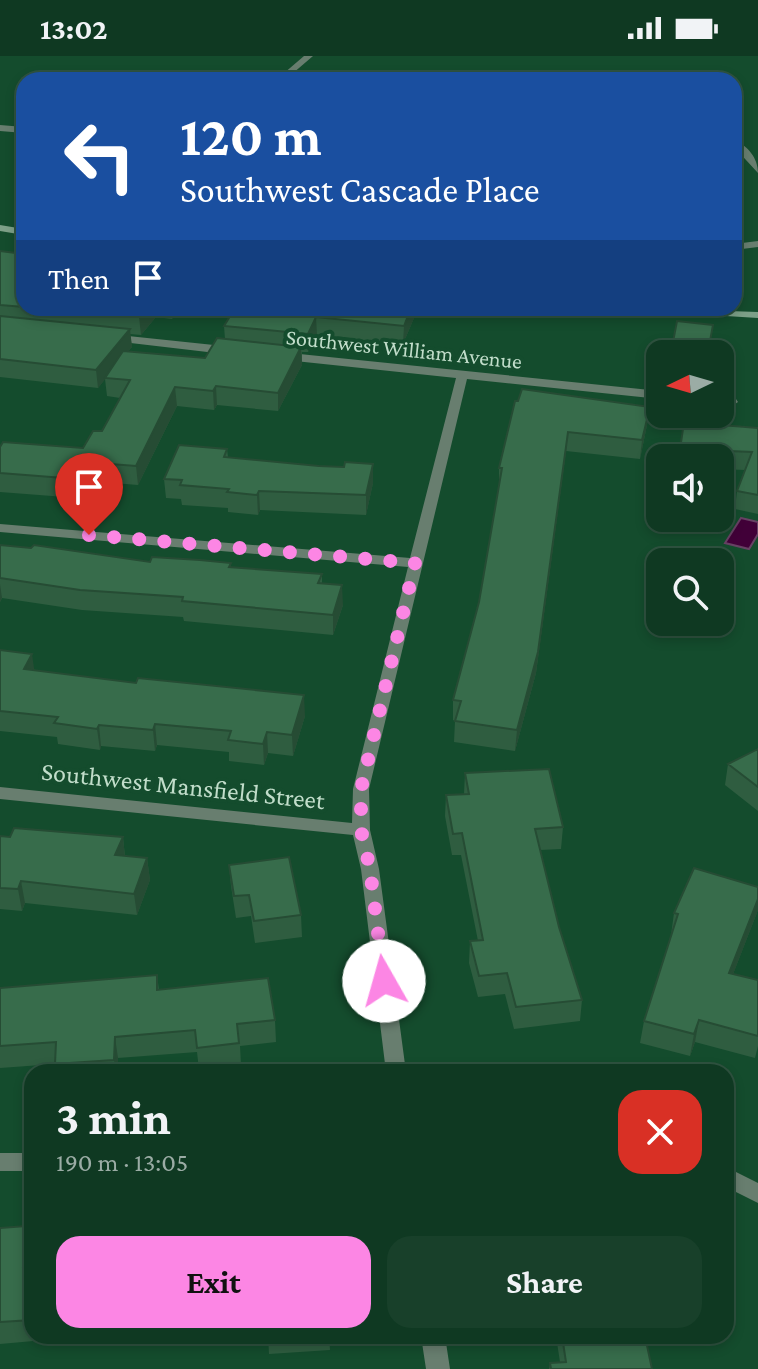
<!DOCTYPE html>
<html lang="en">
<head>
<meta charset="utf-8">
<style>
	:root { --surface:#0f3922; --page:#18402a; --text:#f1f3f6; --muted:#9baca5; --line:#2f5340; --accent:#fc86e4 }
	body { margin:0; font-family:"Crimson Pro",serif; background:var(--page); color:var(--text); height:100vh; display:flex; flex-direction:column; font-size:30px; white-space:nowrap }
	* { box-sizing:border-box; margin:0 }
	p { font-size:26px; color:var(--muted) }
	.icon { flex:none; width:44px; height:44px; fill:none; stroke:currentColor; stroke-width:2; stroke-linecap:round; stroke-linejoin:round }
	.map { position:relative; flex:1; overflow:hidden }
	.panel { position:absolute; left:24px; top:1008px; width:710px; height:280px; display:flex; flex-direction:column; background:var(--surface); border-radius:24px; box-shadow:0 4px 12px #0003,0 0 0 2px var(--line) }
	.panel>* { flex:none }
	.banner { position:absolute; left:16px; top:16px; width:726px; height:244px; border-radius:24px; box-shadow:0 4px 12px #0003,0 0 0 2px var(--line); background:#1a4fa0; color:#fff; overflow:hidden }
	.needle { width:52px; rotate:265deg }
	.controls { position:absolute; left:646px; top:284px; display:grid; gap:16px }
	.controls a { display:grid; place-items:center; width:88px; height:88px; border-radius:16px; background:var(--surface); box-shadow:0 4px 12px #0003,0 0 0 2px var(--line); font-size:40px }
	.pin { position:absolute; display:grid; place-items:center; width:68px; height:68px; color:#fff; margin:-82px -34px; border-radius:50% 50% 50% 0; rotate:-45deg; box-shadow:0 0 8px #0007 }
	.pin .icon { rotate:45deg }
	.me { position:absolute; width:88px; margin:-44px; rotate:353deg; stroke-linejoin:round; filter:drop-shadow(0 0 6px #0008) }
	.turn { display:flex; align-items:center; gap:28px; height:168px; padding:0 32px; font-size:36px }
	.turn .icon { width:104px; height:104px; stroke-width:2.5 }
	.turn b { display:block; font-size:56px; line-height:68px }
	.then { display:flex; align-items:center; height:76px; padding:0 32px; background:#0003; gap:16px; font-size:30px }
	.round { display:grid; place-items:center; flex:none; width:84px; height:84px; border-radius:24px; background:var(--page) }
	.summary { display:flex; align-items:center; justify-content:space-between; height:136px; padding:0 32px }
	h1 { font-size:48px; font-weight:700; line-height:60px }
	.cta { display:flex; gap:16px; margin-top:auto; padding:16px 32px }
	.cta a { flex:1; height:92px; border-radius:24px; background:var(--accent); color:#111; font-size:32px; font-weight:700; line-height:92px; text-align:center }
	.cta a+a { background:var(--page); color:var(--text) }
	.status { display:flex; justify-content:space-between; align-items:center; height:56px; padding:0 40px; background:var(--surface); direction:ltr }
	.status svg { height:22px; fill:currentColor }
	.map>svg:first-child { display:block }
	.water { fill:#410038; stroke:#674264; stroke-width:2 }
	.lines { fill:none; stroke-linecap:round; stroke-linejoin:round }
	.street { fill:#687e6f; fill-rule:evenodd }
	.secondary { fill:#7da088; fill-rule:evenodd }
	.wall { fill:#2f5d40 }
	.shaded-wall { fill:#264c34 }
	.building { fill:#376c4b; stroke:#264c34; stroke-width:2 }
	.route { stroke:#fc86e4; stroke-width:14; stroke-dasharray:0 25.2 }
	.labels { text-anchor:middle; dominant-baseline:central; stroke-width:8; stroke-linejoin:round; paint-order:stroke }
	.far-street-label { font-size:22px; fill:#c1ddca; stroke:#144c2d }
	.street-label { font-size:26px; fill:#c1ddca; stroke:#144c2d }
</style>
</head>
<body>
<div class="status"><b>13:02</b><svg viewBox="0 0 49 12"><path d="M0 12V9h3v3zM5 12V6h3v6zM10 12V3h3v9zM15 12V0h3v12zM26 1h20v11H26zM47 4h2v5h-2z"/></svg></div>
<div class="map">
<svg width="758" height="1313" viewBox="0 0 758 1313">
	<rect width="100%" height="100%" fill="#144c2d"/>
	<path class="water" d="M741,462L758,466V478L749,493L725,487Z"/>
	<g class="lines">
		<path class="street" d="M304,0H313L285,24H276Z
			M0,69L24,71V77L0,75Z
			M734,84C748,90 758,102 758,117L734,91Z
			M758,185V191L734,194V188Z
			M109,278L233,291L239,295L233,299L105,284L103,282Z
			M280,296L660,335V343L467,323L369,733L370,774L379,813L406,1016H386L361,813L353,779L0,743V731L352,767L353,733L408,511L0,476V468L410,502L456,322L276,303L274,300Z
			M720,341L736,343L738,346L732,350L720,349Z
			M0,1097H32V1115H0Z
			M726,1111L758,1127V1147L726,1131Z
			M421,1280H445L450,1313H426Z"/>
		<path class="secondary" d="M0,169L24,173V179L0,175Z
			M640,252L758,256V262L646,255Z"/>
	</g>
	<path class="wall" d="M0,195L24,198V252H181L172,263L156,261L141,279L130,278L132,291L128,295L205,302L225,283L224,270L235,252L417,255L403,288L317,279L308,296H302V309L278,355L217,349L214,354L177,350L138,429L113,427L104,444L0,436V391L83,392L102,375L120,342L107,340L105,323L98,332L0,321Z
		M713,269L708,298H671L672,291Z
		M515,345L650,351L647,369L640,403L566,395L536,617L515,695L454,686L455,665L453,664V644L479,546L499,431V412Z
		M684,366L758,372V458L735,453L737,435L745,414L720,413V402H679Z
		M227,393L228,401L373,427L366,459L260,454L258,459L228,456V452L182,449L181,443L166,442L164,423Z
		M0,489L150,506L231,507V511L322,518V527L343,549L333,579L184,565L183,561L82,554L2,542L0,546Z
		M0,594L35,614L305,660L293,700L268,697L264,709L229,705V696L157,689L155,695L101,690L100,694L58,688L57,681L0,675Z
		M758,693V755L725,729L728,708Z
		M465,717L563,771L561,793L540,794L559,871L582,944L580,965L514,973L505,938L478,941L469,907L470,885H478L461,799H452L445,760L446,739L464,738Z
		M0,780L123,781L125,800L147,802L150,824L137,859L25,847L22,855L0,853Z
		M229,809L301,859L302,881L255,887L251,860L236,862L231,830Z
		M758,843V854L733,918L758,924V990L755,1002L695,986L690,1000L640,987L644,965L671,879L674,857Z
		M157,919L159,934L275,964L276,986L240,990L241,1009L199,1014L197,996L118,1002V1016H56L55,1008L0,1012V932Z
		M26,1170L31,1191L30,1211L32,1210V1280H57L56,1283L0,1288V1172Z
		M268,1280H329L330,1294L269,1298Z
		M556,1280H645L652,1313H549L550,1307L560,1306Z"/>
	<path class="shaded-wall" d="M147,252H155L156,261L141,279L139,261Z
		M171,252H181L172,263Z
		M411,252H417V255L403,288L404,270Z
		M316,261L317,279L308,296V278Z
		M130,273L132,291L98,332L96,314Z
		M301,291L302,309L278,355V337Z
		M216,330L217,349L214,354L213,335Z
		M175,331L177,350L138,429L136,410Z
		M650,351L647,369L640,403L642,384Z
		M568,376L566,395L536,617L515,695L517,674Z
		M111,408L113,427L104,444L102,425Z
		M373,408V427L366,459V439Z
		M259,435L260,454L258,459L257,439Z
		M0,528L2,542L0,546Z
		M342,529L343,549L333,579V559Z
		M32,598L35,619L24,613Z
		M304,639L305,660L293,700L292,679Z
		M155,668L157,689L155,695L153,674Z
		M99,669L101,690L100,694L97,673Z
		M267,676L268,697L264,709L263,688Z
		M123,781L125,802L115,799Z
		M147,802L150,824L137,859L134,838Z
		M21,825L25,847L22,855L18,833Z
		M758,843V854L725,939L729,917Z
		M699,964L695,986L690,1000L694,978Z
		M115,981L118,1002V1016H116L114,1004Z
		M26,1170L31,1191L28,1233L23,1211Z"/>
	<path class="building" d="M0,195L24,198V251L0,249Z
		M37,252H147L139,261Z
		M235,252H411L404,270L316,261L308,278L224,270Z
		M0,260L130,273L96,314L0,303Z
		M677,265L713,269L708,296L672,291Z
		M217,282L301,291L278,337L216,330L213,335L175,331L136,410L111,408L102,425L0,417V391L3,386L83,392L93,375H102L130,324L105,322L123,295L205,302Z
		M522,333L650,351L642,384L568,376L538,596L517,674L455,665L461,645L453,644L479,546L502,412H499L515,345H518Z
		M684,366L758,372V439L737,435L752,396L680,393Z
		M179,389L227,393L224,401L319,410L344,411L345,406L373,408L366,439L259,435L257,439L227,436L229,433L180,429L182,424L164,423Z
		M0,489L31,492L34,489L150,506L152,501L200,504L231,507L229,511L322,518L318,527L342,529L333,559L182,545L183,541L80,534L0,522Z
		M0,594L32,598L24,613L136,627L138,622L304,639L292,679L267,676L263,688L228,684L231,675L155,668L153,674L99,669L97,673L54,667L58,661L0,655Z
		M758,693V731L728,708Z
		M549,713L563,771L535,773L559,871L582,944L516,951L507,917L479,920L470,885L483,884L462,777L453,778L446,739L469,738L465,717Z
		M14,772L123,781L115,799L147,802L134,838L21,825L18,833L0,832V780L10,781Z
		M289,801L301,859L254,865L249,839L234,840L229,809Z
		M694,812L758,831V843L729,917L758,924V980L699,964L694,978L644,965L678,858L674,857Z
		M157,919V934L268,922L275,964L237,968L239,987L197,992L195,974L115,981L114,1004L55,1008L56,986L0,990V932Z
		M26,1170L23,1211L32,1210V1264L0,1266V1172Z
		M562,1280H645L652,1313H551L550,1307L566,1306Z"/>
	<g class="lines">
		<path class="route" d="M89,479L415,507L361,733V774L370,813L384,925"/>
	</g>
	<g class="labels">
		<g class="far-street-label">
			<text transform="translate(404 293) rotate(6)">Southwest William Avenue</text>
		</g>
		<g class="street-label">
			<text transform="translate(183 730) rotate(6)">Southwest Mansfield Street</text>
		</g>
	</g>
</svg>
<div class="controls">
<a><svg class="needle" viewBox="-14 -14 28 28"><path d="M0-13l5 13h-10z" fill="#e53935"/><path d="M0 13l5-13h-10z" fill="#9baca5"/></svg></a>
<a><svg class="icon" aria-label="sound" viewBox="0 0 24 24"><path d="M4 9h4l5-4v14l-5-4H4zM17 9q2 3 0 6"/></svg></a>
<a><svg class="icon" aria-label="search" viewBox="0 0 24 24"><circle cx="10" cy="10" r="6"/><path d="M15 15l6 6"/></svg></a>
</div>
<div class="pin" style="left:89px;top:479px;background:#d93025"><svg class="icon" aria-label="arrive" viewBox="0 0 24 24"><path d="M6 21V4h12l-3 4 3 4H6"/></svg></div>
<svg class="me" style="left:384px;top:925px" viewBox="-20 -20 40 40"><circle r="19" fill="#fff"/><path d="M0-13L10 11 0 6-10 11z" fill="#fc86e4"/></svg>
<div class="banner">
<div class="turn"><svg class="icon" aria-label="left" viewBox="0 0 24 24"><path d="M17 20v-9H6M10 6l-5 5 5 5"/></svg><div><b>120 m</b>Southwest Cascade Place</div></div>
<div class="then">Then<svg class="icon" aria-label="arrive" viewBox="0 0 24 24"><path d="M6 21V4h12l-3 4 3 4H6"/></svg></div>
</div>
<section class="panel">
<div class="summary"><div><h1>3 min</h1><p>190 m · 13:05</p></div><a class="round" style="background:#d93025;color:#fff"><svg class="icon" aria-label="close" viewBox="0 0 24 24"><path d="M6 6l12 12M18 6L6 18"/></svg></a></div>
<div class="cta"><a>Exit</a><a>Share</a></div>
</section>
</div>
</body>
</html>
